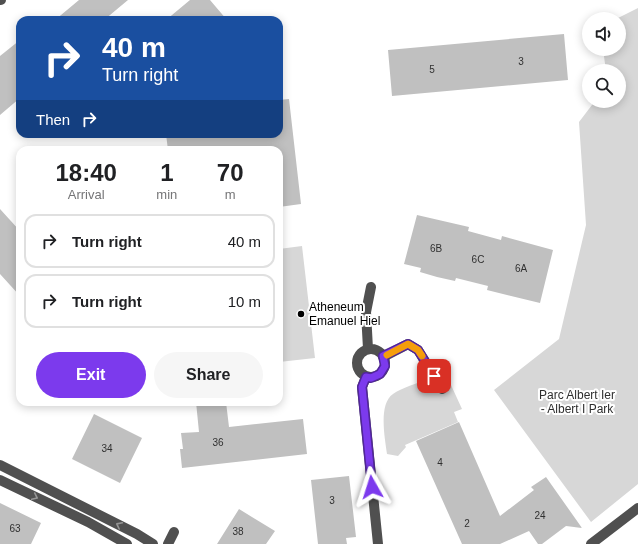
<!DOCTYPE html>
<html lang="en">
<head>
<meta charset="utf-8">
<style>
	:root { --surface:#fff; --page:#f6f6f6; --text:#202124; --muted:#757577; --line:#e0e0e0; --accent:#7c3aed }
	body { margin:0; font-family:Arial,sans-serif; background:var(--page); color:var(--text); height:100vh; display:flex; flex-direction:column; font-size:15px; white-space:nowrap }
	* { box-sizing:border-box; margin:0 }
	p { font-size:13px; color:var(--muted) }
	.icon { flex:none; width:22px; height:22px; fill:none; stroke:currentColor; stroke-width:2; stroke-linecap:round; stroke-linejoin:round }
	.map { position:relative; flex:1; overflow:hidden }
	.panel { position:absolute; left:16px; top:146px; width:267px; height:260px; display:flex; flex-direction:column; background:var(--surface); border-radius:12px; box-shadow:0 2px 10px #0003 }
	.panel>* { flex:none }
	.hud { position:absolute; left:16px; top:16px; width:267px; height:122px; border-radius:12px; box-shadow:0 2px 10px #0003; background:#1a4fa0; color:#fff; overflow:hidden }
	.buttons { position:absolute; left:582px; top:12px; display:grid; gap:8px }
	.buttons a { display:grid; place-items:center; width:44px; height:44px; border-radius:50%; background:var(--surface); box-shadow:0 2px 10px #0003; font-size:20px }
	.pin { position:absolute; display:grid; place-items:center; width:34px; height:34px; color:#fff; margin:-17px; border-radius:8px; box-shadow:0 2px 6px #0006 }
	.me { position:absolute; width:44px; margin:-22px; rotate:354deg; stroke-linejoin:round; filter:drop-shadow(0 0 3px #0008) }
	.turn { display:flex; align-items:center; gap:14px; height:84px; padding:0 20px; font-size:18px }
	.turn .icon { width:52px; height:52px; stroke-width:2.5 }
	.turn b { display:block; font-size:28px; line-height:34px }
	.then { display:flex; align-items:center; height:38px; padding:0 20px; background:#0003; gap:8px; font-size:15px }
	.eta { display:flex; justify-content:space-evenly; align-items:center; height:68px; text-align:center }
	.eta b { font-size:24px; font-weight:600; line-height:28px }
	.cta { display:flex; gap:8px; margin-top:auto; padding:8px 20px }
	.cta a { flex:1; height:46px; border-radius:24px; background:var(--accent); color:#fff; font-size:16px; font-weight:600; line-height:46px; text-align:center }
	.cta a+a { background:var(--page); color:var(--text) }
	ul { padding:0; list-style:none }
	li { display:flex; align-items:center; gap:12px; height:54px; margin:0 8px 6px; padding:0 12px; border:2px solid var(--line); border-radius:12px }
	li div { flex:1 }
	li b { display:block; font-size:15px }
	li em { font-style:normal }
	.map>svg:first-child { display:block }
	.green { fill:#d7d7d7 }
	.building { fill:#c0c0c0 }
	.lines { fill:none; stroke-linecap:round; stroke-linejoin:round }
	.minor { stroke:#505050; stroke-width:10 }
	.oneway { stroke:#969696 }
	.route-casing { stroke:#51269a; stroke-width:10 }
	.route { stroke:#7c3aed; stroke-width:7 }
	.slow { stroke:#f59e0b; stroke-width:7 }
	.poi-dot { fill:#000; stroke:#fff; stroke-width:1.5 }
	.labels { text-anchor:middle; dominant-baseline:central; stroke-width:4; stroke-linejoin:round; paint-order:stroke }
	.number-label { font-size:10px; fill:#303030 }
	.poi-label { font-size:12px; fill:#000; stroke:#fff; text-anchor:start }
	.park-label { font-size:12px; fill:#2e2e2e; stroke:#fff }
</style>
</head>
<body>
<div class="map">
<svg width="638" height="544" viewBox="0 0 638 544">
	<rect width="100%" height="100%" fill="#fff"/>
	<path class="green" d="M638,8V484L591,522L494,390L559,339L586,225L579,122L595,101H619V71H606L603,49H619V19H616Z
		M302,246L315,358L279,362V249Z
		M428,379L435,393L451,385L462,409L454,412L458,422L405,445L406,447L398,456L387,454C385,439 378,404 393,394C401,388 418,383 428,379Z"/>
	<path class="building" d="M79,0H128L104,20H55Z
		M190,0H210L227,20H166Z
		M564,34L568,80L392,96L388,50Z
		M20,40V98L0,115V56Z
		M289,99L301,204L279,207V150H168L166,134H279V100Z
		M0,209L20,231V296L0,274Z
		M417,215L469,227L468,231L501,240L502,236L553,250L540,303L487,290L488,286L456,278L455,281L437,277L420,272L421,268L404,264Z
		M196,402H226L229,427L303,419L307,454L182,468L180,449H183L181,433L199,432Z
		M94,414L142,438L120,483L72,459Z
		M459,422L500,516L534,490L531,487L546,477L582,528L566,526L542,544H538L529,531L500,544H462L416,441Z
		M349,476L356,537L346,538L347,544H318L311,480Z
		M0,503L41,523L31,544H0Z
		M239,509L275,531L266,544H217Z"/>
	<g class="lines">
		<path class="minor" d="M0,0H1
			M357 363a14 14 0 1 1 28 0a14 14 0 1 1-28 0Z
			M368,349L366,312L371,287
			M383,357L408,344L418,350L442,389
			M366,377L362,387L378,544
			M0,465L137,534L153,544
			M0,480L88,522L127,544
			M168,544L174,532
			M591,544L638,508"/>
	</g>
	<defs><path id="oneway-chevron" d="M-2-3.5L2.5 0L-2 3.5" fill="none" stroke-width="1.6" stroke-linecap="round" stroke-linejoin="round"/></defs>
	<g class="oneway">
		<use href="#oneway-chevron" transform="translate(35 497) rotate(25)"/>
		<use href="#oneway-chevron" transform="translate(119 525) rotate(-153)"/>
	</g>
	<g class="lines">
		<defs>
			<path id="route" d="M372,487L362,387L366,377L371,378L380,374L385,366L383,356L408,344L418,350L434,376"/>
		</defs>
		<use href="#route" class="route-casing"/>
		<use href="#route" class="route"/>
		<path class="slow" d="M387,355L408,344L418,350L422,356"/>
	</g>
	<circle class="poi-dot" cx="301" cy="314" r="4"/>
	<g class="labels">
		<g class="number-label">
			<text x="521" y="61">3</text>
			<text x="432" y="69">5</text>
			<text x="436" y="248">6B</text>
			<text x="478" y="259">6C</text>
			<text x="521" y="268">6A</text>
			<text x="218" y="442">36</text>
			<text x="107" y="448">34</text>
			<text x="440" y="462">4</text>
			<text x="332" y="500">3</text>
			<text x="540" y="515">24</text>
			<text x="467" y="523">2</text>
			<text x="15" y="528">63</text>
			<text x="238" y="531">38</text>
		</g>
		<g class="poi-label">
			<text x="309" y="307">Atheneum<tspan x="309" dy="14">Emanuel Hiel</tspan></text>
		</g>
		<g class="park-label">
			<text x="577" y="395">Parc Albert Ier<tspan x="577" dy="14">- Albert I Park</tspan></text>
		</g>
	</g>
</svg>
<div class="buttons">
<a><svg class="icon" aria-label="sound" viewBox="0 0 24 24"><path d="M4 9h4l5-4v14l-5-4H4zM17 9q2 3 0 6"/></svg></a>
<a><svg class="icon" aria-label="search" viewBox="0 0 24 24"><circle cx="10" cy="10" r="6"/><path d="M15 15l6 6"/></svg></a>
</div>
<div class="pin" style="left:434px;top:376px;background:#d93025"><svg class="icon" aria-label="arrive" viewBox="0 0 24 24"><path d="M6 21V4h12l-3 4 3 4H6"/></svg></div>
<svg class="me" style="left:372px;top:487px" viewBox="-20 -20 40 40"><path d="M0-17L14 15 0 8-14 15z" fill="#7c3aed" stroke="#fff" stroke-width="4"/></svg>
<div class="hud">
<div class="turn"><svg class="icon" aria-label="right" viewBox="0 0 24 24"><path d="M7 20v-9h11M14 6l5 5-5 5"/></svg><div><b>40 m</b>Turn right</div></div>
<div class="then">Then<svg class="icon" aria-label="right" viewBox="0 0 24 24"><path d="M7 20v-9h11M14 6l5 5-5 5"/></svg></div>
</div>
<section class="panel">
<div class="eta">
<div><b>18:40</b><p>Arrival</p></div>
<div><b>1</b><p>min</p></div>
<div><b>70</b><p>m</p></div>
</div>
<ul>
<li><svg class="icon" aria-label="right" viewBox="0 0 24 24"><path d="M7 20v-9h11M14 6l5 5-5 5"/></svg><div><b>Turn right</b></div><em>40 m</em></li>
<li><svg class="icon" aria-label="right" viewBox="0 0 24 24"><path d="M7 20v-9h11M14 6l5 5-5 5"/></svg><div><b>Turn right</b></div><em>10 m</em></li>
</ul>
<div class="cta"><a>Exit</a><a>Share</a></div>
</section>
</div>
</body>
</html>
